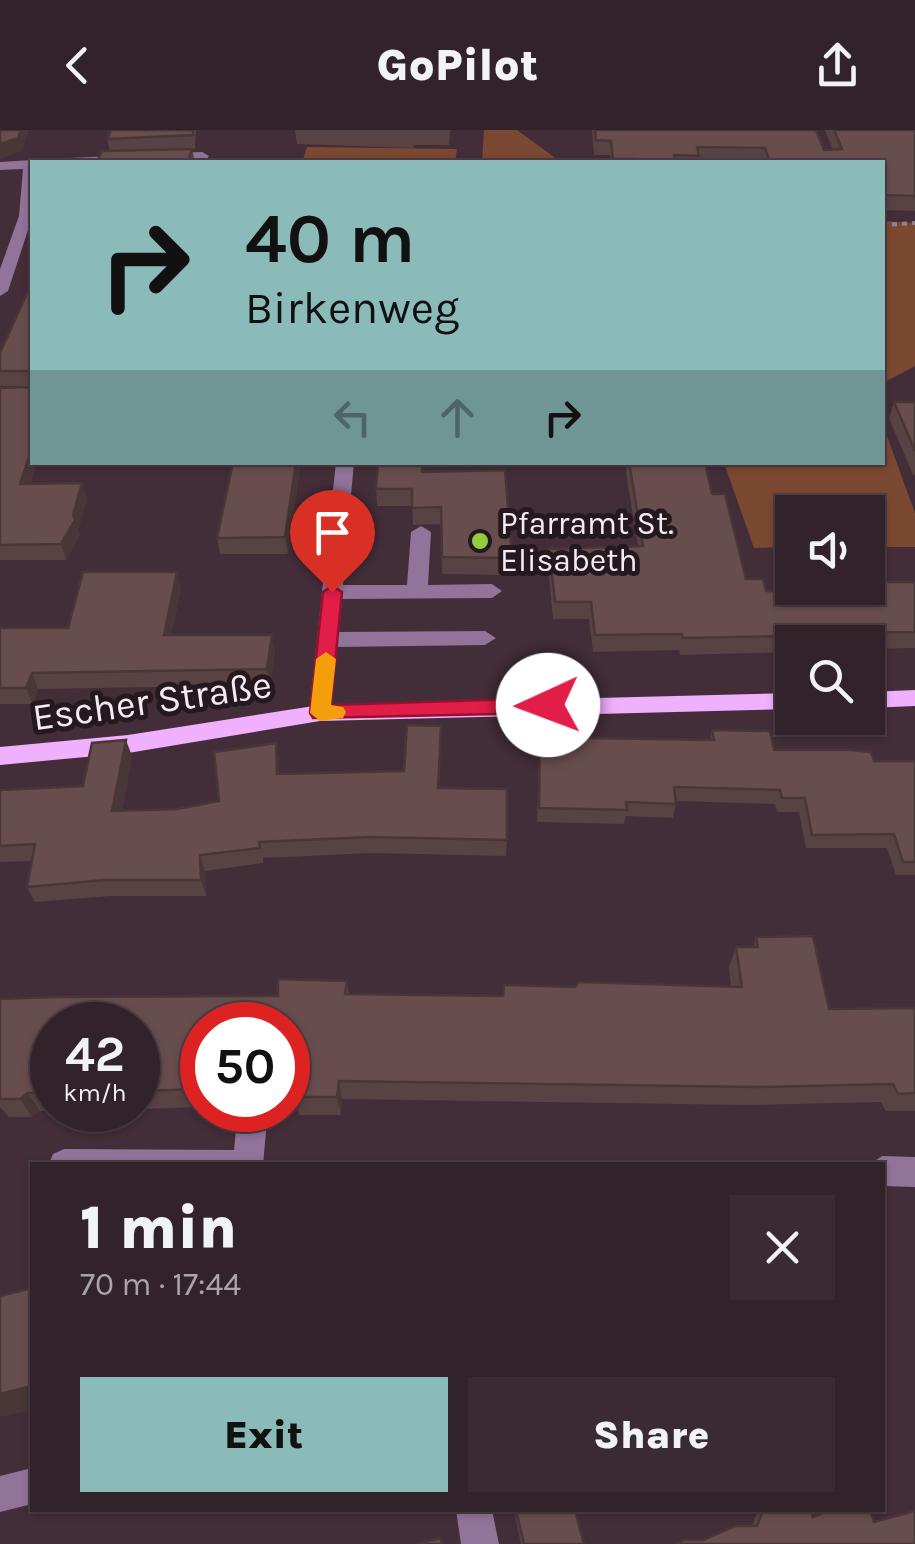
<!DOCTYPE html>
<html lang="en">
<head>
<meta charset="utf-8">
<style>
	:root { --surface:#32222a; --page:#3a2a32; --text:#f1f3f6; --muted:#a8a4a8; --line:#4d3f47; --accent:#8bbbb9 }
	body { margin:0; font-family:Karla,sans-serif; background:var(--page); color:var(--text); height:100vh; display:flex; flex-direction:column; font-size:38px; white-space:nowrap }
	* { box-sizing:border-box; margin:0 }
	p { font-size:32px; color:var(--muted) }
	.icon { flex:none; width:55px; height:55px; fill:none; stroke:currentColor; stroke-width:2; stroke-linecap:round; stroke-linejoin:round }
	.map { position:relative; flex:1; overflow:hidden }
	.details { position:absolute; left:30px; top:1032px; width:855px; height:350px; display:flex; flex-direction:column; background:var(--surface); border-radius:0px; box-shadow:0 2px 8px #0004,0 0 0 2px var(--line) }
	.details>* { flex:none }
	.guide { position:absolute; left:30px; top:30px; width:855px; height:305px; border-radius:0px; box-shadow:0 2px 8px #0004,0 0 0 2px var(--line); background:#8bbbb9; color:#111; overflow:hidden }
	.fabs { position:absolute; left:775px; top:365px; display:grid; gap:20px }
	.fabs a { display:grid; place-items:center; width:110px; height:110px; border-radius:0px; background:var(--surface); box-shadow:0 2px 8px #0004,0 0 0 2px var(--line); font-size:50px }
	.speed { position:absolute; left:30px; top:872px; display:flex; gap:20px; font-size:50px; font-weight:700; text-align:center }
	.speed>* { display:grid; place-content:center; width:130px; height:130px; border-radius:50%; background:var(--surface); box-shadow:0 2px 8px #0004,0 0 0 2px var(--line); line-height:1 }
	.speed small { font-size:25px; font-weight:400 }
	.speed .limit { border:15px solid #d22; background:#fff; color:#111 }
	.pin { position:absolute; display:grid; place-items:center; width:85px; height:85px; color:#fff; margin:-102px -42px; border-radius:50% 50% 50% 0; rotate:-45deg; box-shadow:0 0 10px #0007 }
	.pin .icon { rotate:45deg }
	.me { position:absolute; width:110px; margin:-55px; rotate:268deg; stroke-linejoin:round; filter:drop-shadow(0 0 8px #0008) }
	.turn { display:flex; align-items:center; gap:35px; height:210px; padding:0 50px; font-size:45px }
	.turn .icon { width:130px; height:130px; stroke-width:2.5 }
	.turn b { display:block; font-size:70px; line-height:85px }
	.lanes { display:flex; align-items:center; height:95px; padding:0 50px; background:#0003; justify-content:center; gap:50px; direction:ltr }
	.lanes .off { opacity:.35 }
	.round { display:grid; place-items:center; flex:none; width:105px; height:105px; border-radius:0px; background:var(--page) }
	.head { display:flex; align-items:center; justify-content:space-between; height:170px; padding:0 50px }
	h1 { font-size:60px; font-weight:800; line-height:75px }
	.button { display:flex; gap:20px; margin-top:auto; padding:20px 50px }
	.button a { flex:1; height:115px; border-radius:0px; background:var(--accent); color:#111; font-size:40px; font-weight:800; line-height:115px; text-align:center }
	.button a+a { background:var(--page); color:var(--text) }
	header { display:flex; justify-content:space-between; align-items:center; height:130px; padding:0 50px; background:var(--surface); font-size:45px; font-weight:800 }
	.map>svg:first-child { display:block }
	.green { fill:#7b4831 }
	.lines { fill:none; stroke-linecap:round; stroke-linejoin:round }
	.path { stroke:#94818a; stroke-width:4; stroke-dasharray:5 5; stroke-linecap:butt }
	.minor { fill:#927399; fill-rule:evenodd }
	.major { fill:#f0b0fe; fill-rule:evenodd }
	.wall { fill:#594243 }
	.shaded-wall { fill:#493637 }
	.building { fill:#684d4e; stroke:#493637; stroke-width:2.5 }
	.route { fill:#e11d48; stroke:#92132f; stroke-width:2.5 }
	.slow { fill:#f59e0b }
	.poi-dot { fill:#92cd3f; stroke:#23191e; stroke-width:4 }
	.labels { text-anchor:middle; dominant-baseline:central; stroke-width:10; stroke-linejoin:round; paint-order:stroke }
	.far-poi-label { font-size:32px; fill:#f9eaf1; stroke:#23191e; text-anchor:start }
	.street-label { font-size:38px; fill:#f9eaf1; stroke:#23191e }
</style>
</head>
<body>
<header><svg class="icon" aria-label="back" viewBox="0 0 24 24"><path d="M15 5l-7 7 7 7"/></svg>GoPilot<svg class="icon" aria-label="share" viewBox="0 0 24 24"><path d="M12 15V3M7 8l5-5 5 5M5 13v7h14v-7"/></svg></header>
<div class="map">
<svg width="915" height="1414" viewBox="0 0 915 1414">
	<rect width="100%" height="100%" fill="#432d38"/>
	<path class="green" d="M484,0H517L561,32H482Z
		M307,17L457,19L455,32H302Z
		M883,91L915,93V236L883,253Z
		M883,295L915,383V417H868V382H792V417L754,418L724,333L882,332Z"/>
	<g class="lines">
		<path class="path" d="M882,95L915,93"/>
		<path class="minor" d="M202,22L209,26L207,29L62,32L69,28Z
			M32,30L38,32H32V88L8,161L0,166V139L19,86L23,39L0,40V32Z
			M336,332H354L343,455H407L411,402L421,396L431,402L428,455L492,454L502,461L492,468L342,469L339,502L485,501L496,508L485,515L337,517L331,583L320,591L309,583Z
			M238,980H268L263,1035L49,1034L53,1024L64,1019L234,1020Z
			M882,1026L915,1027V1057L882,1056V1035H869Z
			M32,1338V1374L0,1382V1346Z
			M456,1380H492L499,1414H461Z"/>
		<path class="major" d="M915,560V576L868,578V562Z
			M792,563V579L320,591L128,623L0,635V617L128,605L320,575Z"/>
	</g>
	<path class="wall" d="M111,0H196L195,19L170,20L192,19L195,32H97L110,21L107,9Z
		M295,0H450L449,15H414L413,18L297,14Z
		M592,0H816L824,20H833L825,0H915V81L882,80V32H610V25H594Z
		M32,152L31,353L87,368L78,400L80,405L66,430H0V258L30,256H0V223Z
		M894,272H915V345H913L889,288Z
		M233,332H301L288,424H220L217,408Z
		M627,332L712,364L746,449L766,461H869L872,452H915V518L868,519V512H792L791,522L680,525L679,520L593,522L589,489H553L548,435L549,419L638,416L626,343Z
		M422,342L512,428L511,445L442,444L441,394L413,395L412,376H377L376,359Z
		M181,458L171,505L275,521L270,555L38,559L33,574H0V498H68Z
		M540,599L586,608L710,610L712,600L774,620L874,631H915V745H896L887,718H806L799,682H777L775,674L676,671L673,688L626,686L624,694L537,692Z
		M441,612L439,658L507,710L506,726L373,723L263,728V733L205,741L206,766H110L35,772L27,757L32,731L0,732V660L83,656L132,626L122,681L177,679L219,671L279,629V644L404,641Z
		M756,807L829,879L915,878V981H886L881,972L748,975L342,969L341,985H299L297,976H288V895H202V977L138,979V895H52V980H93L40,981L32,987H9L0,977V869L278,866L347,851L349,864L503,866L575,857H731L729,837L736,817H753Z
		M514,1380H575L584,1414H521Z
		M758,1380H811L813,1387L874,1392L915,1414L703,1410L752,1396Z"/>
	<path class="shaded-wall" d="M21,0H29L22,21L0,29V14Z
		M32,318V332H38L26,369L20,354Z
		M296,332H301L288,424L285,407Z
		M82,353L87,368L78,400L80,405L66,430L61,414Z
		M177,442L181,458L168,521L164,505Z
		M272,505L275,521L270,555L267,539Z
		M32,543L38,559L33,574L26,558Z
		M126,610L132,626L119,697L112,681Z
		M276,613L279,629L280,660L277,644Z
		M200,725L205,741L206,766L201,750Z
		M339,951L342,969L341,985L337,967Z
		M28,963L40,981L32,987L20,969Z
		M32,1256V1280L0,1287V1264Z"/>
	<path class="building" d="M0,0H21L18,8L0,14Z
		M111,0H193V5L107,9Z
		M595,0H816L824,20L842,19L834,0H915V66L882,65V32H770L765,18L697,17L699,26L674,25L675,32H634L635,29H613L611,11L596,10Z
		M192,19L188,32H97L102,21Z
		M32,152V318L20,354L82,353L73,385L75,390L61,414L0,415V258L30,257L31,245L27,241H0V223Z
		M894,272H915V321Z
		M233,332H296L285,407L217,408Z
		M378,332H422V342L505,340L512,428L442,427L441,377L412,378V359H376Z
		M629,332H705L712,364H725L746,449H763L766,461H876L872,452H915V502L795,503L796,506L683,508L682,504L595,505L591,472H555L549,419L643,416Z
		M83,442H177L164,505H272L267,539L32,543L26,558H0V498H68Z
		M407,595L441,596L438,658L507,659V710L371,707L259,712L260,718L200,725L201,750H104L27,757L35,714L0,716V660L83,656L92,613L126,610L112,681L177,679L219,671L214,622L276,613L277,644L404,641Z
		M540,599H585L586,608L714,610L712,600L770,601L774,620H851L871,622L874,631H915V732H903L894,704L812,705L805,668H782L780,660L674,657L676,674L626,672L627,680L539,678Z
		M813,806L829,879L915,878V963L898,964L893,954L757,957L339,951L337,967H294L295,958H288V895H202V959L138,961V895H52V963H28L20,969H0V869L55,867L278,866V849L347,851L345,864L503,866L504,855L575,857L579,852L742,857L736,817H758L756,807Z
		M32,1158V1256L0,1264V1166Z
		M516,1380H575L584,1414H524Z
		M763,1380H811L813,1387L830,1380H870L874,1392L915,1381V1414H675L684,1410H703L735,1396H757Z
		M441,1408L442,1414H416Z"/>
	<path class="route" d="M332,456L342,462L331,575L548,568L558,575L548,583L313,588L310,583L323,462Z"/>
	<path class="slow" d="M326,522L336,529L331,575L343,577L346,582L343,588L320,591L310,583L316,529Z"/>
	<circle class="poi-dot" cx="480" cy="411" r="10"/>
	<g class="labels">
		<g class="far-poi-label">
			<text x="500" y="393">Pfarramt St.<tspan x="500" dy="37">Elisabeth</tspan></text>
		</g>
		<g class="street-label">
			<text transform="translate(152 571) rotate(-8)">Escher Straße</text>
		</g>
	</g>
</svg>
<div class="fabs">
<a><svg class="icon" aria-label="sound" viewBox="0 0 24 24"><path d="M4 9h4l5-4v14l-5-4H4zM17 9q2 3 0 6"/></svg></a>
<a><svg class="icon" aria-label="search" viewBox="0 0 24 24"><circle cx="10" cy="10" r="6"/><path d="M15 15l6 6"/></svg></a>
</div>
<div class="speed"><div>42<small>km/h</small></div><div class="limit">50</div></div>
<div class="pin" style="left:332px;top:462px;background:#d93025"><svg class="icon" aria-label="arrive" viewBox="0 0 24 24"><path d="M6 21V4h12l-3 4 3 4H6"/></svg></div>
<svg class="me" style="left:548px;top:575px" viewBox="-20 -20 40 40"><circle r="19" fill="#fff"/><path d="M0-13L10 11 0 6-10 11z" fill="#e11d48"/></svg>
<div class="guide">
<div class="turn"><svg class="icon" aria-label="right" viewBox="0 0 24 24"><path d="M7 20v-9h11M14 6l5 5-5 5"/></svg><div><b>40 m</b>Birkenweg</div></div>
<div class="lanes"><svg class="icon off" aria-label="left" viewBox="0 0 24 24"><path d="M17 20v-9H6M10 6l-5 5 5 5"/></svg><svg class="icon off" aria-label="ahead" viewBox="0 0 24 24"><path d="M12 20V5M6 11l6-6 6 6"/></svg><svg class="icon" aria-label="right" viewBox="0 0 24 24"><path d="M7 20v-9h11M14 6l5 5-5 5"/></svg></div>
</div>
<section class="details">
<div class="head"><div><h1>1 min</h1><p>70 m · 17:44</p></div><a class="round"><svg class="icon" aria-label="close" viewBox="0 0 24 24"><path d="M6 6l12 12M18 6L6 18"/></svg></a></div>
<div class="button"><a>Exit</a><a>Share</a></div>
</section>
</div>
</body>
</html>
